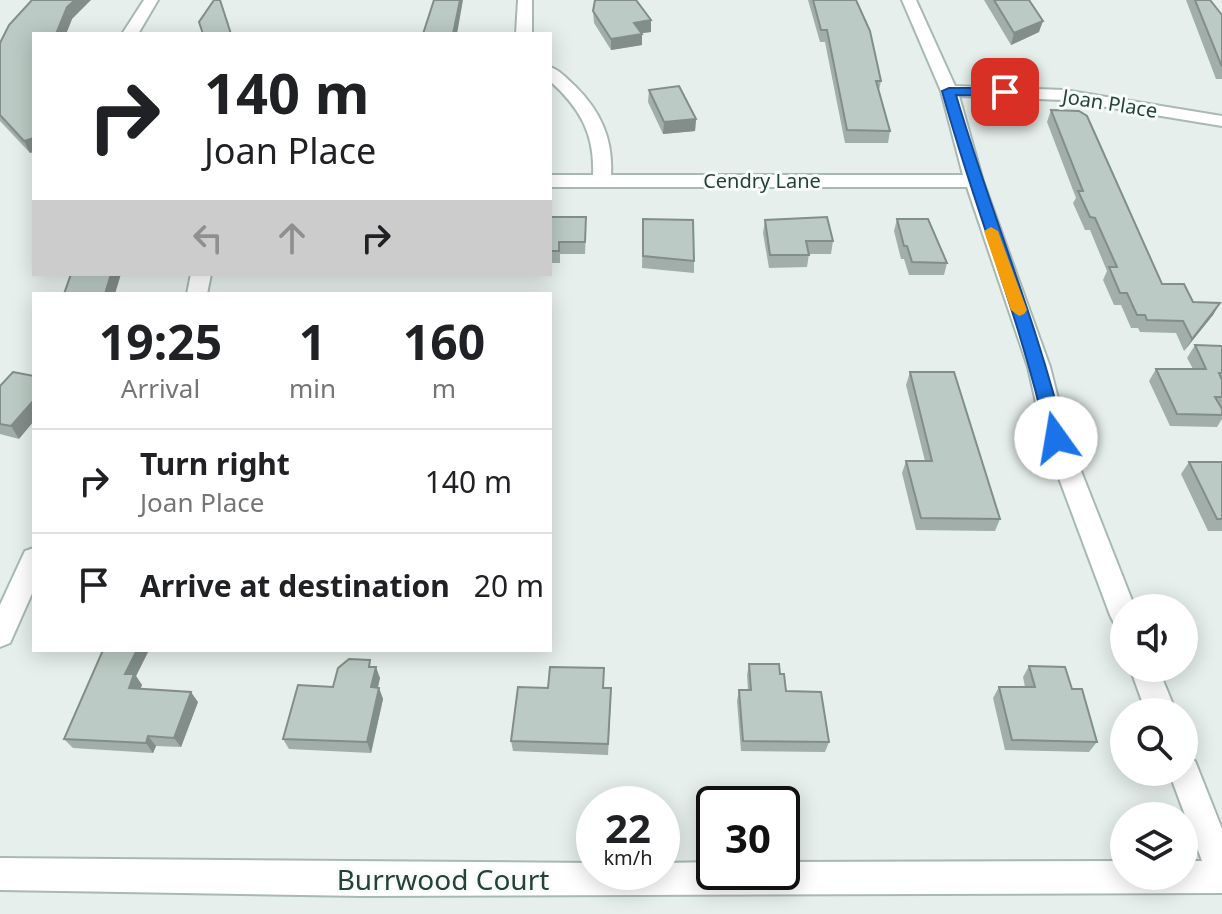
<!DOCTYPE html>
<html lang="en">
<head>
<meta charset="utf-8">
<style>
	:root { --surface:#fff; --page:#f6f6f6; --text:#202124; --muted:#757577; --line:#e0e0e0 }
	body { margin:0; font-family:"Noto Sans",sans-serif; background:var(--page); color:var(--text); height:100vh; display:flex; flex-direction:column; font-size:30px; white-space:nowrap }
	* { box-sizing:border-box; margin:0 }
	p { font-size:26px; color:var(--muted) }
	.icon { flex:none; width:44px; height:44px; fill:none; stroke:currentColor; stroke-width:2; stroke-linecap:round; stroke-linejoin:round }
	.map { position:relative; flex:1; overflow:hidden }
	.drawer { position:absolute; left:32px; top:292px; width:520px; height:360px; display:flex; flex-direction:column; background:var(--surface); border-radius:0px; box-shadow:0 4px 20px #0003 }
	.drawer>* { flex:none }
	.banner { position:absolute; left:32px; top:32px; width:520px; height:244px; border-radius:0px; box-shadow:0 4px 20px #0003; background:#fff; color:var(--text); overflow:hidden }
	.tools { position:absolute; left:1110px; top:594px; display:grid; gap:16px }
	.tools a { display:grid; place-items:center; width:88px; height:88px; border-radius:50%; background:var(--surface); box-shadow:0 4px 20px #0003; font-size:40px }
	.speed { position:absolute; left:576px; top:786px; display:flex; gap:16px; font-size:40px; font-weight:700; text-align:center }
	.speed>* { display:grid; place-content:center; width:104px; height:104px; border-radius:50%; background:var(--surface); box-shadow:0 4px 20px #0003; line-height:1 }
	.speed small { font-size:20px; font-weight:400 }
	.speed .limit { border:4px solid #111; border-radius:12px; background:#fff; color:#111 }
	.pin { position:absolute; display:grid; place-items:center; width:68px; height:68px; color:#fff; margin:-34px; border-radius:16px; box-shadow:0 4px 12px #0006 }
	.me { position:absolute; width:88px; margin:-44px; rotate:347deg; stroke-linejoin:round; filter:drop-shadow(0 0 6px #0008) }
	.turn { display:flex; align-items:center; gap:28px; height:168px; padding:0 40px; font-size:36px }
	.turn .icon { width:104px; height:104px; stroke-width:2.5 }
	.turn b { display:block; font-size:56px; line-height:68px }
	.lanes { display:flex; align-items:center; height:76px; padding:0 40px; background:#0003; justify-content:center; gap:40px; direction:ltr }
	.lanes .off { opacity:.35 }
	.eta { display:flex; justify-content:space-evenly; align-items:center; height:136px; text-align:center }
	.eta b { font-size:48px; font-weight:700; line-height:56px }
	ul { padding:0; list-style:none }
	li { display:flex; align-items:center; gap:24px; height:104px; padding:0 40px; border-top:2px solid var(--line) }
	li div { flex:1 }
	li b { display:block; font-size:30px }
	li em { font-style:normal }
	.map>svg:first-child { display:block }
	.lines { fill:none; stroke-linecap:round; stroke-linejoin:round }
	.minor-casing { stroke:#a8b8b2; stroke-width:4 }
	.minor { fill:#fff; fill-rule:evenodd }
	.wall { fill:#a1aea9 }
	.shaded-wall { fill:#838d89 }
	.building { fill:#bbcac4; stroke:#838d89; stroke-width:2 }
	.route { fill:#1a73e8; stroke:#114b97; stroke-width:2 }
	.slow { fill:#f59e0b }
	.labels { text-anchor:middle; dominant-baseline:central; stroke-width:6; stroke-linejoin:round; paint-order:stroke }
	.far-street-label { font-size:20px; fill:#24423a; stroke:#f7fbf9 }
	.near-street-label { font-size:28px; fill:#24423a; stroke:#f7fbf9 }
</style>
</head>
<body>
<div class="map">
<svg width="1222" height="914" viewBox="0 0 1222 914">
	<rect width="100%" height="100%" fill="#e6efeb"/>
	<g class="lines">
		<defs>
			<path id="minor" d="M144,0H158L138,34H122Z
				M518,0H532V34H516Z
				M902,0H916L955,86L1064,90L1222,116V126L1064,100L959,96L983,181L1050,367L1068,438L1135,608H1124V627L1114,623L1110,615L1044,438L1028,367L967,187H550V175H593C595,134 580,108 550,81V67C560,70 567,79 575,86C601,112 613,139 611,175H963L941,91Z
				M191,274H211L207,294H187Z
				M34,548V589L10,643L0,647V605L25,551Z
				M1130,668H1158L1176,712H1146Z
				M1184,756L1195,761L1222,829V893L363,896L0,890V858L594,863V872H662V863L714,862V872H782V862L1124,861V876H1184V861H1202L1169,772H1184Z"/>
		</defs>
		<use href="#minor" class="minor-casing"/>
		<use href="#minor" class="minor"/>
	</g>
	<path class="wall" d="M808,0H856L881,81L879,90L890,131L888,143H845L825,42H820Z
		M984,0H1029L1039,32L1011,45Z
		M1186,0H1210L1222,15V79H1216Z
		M593,11L651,20V32L642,33V45L611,50L594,23Z
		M72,19L66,34H34L30,153L0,121V43Z
		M649,90L696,119L695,131L663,134L648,102Z
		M1051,110L1162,284L1193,302L1220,303L1213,315L1184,351L1176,333L1140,332L1138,328H1131L1121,305H1114L1103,280L1107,271L1090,230H1085L1073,203L1076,198L1047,122Z
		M550,217L586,229L585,254H560V263H550Z
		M643,219L694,261V273L642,268Z
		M897,219L947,263L944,275H909L904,259H901L894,231Z
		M765,220L833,241L831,254H809L807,267L769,268L763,233Z
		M1195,345L1222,346V419L1217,427L1170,426L1149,381L1156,369H1193L1187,358Z
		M910,372L1000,519L995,531L916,530L902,473L906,461H925L906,385Z
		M0,386L19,439L0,434Z
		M1189,462H1222V531H1208L1181,474Z
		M149,650L136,676L142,685L140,689L198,702L181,747L156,746L153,753L73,748L64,739Z
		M749,664L780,674L786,691L829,742L825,752L741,751L737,701L739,690H748L747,675Z
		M1029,666L1072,689L1097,742L1089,752L1005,750L993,698L999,687H1025L1023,677Z
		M373,667L380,678L378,688H379L383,699L371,753L289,749L283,739L333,687Z
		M548,688H604L611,699L608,755L513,751L511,741Z"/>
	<path class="shaded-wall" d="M75,0H91L72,19L66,34H56L67,7Z
		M460,0H463L457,34H453Z
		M651,20V32L634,34V23Z
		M1043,21L1039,32L1011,45L1014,33Z
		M642,34V45L611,50V39Z
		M696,119L695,131L663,134L664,122Z
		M34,138V152L30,153L24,141Z
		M111,274H121L115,294H105Z
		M1220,303L1213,315L1184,351L1192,339Z
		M34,400V421L19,439L11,426Z
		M137,650H149L136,676L142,685L136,698L129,688L125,674Z
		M376,667L380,678L375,698L371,687Z
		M379,688L383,699L371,753L367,742Z
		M191,692L198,702L181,747L174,738Z
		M148,736L156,746L153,753L146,743Z"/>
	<path class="building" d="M32,0H75L67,7L56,34H34V138L24,141L0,115V43L9,25Z
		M214,0H220L231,34H203L199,22Z
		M434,0H460L453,34H423Z
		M595,0H636L651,20L634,23L642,34L611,39L593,11Z
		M813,0H856L870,31L881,81H876L890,131L847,130L827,30H821Z
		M994,0H1029L1043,21L1014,33Z
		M1195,0H1210L1222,15V67Z
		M679,86L696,119L664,122L649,90Z
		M1051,110L1079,111L1087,116L1162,284H1184L1193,302L1220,303L1192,339L1183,321L1147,320L1145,315H1137L1127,293H1120L1109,267H1117L1095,218L1090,217L1078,191H1083Z
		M550,217H586L585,242H559V251H550Z
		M827,217L833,241H806L809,255H770L765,220Z
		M643,219L693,220L694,261L643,256Z
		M897,219H928L947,263L912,262L907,246H904Z
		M71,274H111L105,294H64Z
		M1195,345L1222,346V373H1219L1222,380V397H1215L1222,409V415L1177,414L1156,369H1206Z
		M13,372L34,376V400L11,426L0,424V386Z
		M910,372H954L1000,519L921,518L906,461H932Z
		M1189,462H1222V519H1217Z
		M103,650H137L125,674H134L129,688L191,692L174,738L148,736L146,743L64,739Z
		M349,659L370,660L369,667H376L371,687L379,688L367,742L283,739L298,685L333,687L338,668Z
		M749,664H779L780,674H784L786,691L821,692L829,742L743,741L739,690H751Z
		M1029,666L1065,667L1072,689H1082L1097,742L1012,740L999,687H1035Z
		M550,667L604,668L603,688H611L608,744L511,741L518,687L548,688Z"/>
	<path class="route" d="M949,88H1005L1011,92L1005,96L956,95C990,211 1037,321 1065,438L1062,443L1056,445L1047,438C1021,320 974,208 942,91Z"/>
	<path class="slow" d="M991,227L998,231L1027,310L1024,314L1019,316L1011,310L984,231Z"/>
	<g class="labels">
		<g class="far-street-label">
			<text transform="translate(1110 103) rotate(9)">Joan Place</text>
			<text x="762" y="180">Cendry Lane</text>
		</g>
		<g class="near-street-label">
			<text x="443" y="879">Burrwood Court</text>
		</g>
	</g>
</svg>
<div class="tools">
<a><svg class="icon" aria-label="sound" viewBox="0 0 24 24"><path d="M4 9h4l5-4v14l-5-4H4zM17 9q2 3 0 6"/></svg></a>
<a><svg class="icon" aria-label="search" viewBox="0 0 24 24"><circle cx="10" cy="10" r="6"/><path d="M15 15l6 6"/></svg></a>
<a><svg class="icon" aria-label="layers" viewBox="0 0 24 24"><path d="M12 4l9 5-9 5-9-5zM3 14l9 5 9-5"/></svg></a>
</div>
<div class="speed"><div>22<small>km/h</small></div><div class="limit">30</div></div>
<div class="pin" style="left:1005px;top:92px;background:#d93025"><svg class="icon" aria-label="arrive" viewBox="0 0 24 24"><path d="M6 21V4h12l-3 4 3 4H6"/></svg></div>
<svg class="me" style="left:1056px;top:438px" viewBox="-20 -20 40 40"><circle r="19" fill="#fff"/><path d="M0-13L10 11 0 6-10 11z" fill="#1a73e8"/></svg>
<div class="banner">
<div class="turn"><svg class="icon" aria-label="right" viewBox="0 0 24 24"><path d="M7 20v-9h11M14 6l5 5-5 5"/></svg><div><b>140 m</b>Joan Place</div></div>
<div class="lanes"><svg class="icon off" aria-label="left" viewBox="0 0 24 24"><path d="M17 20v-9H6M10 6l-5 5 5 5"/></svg><svg class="icon off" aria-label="ahead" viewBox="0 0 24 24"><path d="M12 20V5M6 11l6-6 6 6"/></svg><svg class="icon" aria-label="right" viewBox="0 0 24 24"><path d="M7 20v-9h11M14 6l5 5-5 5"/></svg></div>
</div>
<section class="drawer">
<div class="eta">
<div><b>19:25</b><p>Arrival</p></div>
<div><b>1</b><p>min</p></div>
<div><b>160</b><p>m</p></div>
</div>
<ul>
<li><svg class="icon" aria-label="right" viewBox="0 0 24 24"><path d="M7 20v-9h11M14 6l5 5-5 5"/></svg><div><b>Turn right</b><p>Joan Place</p></div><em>140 m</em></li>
<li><svg class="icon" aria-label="arrive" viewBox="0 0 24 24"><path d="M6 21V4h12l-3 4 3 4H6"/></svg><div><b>Arrive at destination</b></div><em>20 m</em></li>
</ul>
</section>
</div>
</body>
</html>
